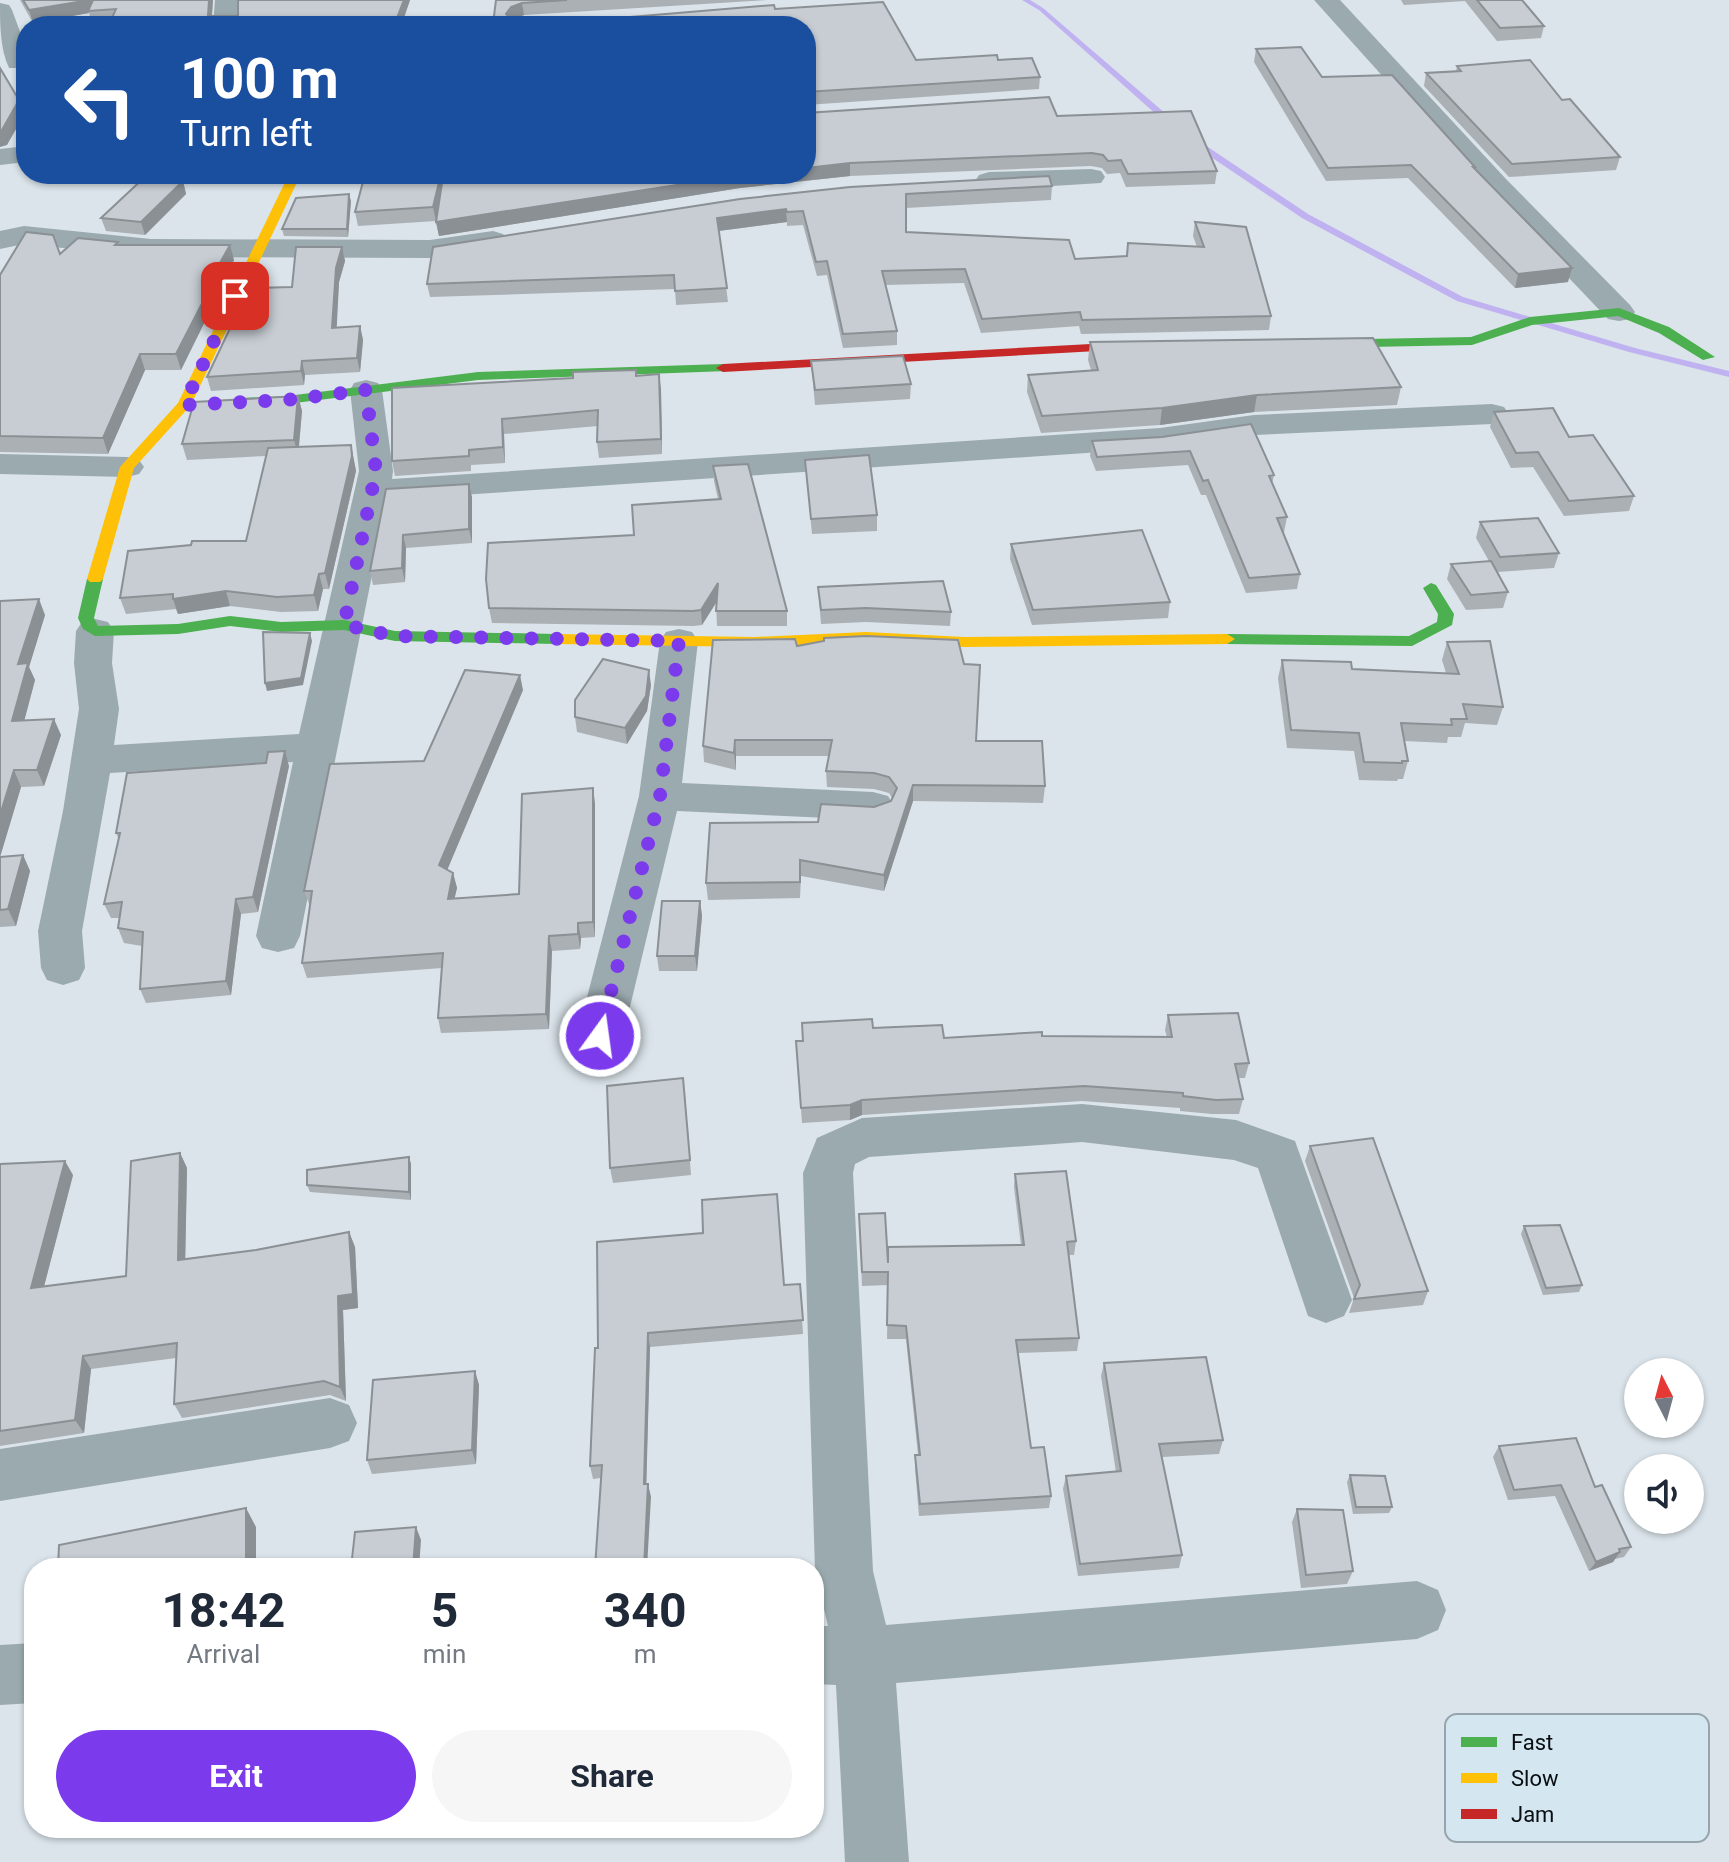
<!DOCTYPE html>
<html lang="en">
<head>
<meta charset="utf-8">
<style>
	:root { --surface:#fff; --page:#f6f6f7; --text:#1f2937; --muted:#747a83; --accent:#7c3aed }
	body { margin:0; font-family:Roboto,sans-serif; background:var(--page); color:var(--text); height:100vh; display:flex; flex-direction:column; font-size:30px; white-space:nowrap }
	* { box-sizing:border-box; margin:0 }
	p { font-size:26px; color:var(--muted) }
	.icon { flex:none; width:44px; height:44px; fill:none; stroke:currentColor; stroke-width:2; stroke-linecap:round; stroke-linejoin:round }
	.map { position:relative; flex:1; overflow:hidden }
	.panel { position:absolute; left:24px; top:1558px; width:800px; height:280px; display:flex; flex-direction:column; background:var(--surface); border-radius:32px; box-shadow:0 2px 6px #0004 }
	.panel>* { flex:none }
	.guide { position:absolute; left:16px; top:16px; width:800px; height:168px; border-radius:32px; box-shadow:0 2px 6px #0004; background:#1a4fa0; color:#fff; overflow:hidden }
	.needle { width:52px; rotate:354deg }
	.tools { position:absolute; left:1624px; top:1358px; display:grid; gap:16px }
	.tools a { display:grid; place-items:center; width:80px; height:80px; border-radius:50%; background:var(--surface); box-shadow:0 2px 6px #0004; font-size:40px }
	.pin { position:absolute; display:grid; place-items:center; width:68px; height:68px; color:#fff; margin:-34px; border-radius:16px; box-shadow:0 4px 12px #0006 }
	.me { position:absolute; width:88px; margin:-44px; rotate:14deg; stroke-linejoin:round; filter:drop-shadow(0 0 6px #0008) }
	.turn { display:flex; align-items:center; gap:28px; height:168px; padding:0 32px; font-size:36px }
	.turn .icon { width:104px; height:104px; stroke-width:2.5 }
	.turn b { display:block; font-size:56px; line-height:68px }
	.eta { display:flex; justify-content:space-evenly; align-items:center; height:136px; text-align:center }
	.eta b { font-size:48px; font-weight:700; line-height:56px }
	.action { display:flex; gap:16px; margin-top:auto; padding:16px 32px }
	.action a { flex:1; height:92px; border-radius:48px; background:var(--accent); color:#fff; font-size:32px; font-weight:700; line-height:92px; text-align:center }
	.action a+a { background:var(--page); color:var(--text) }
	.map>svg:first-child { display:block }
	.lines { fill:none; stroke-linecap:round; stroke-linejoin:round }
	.stream { fill:#c0b2f1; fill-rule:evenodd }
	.street { fill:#9baaae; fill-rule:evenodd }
	.fast { fill:#4caf50; fill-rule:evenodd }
	.slow { fill:#ffc107; fill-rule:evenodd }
	.jam { fill:#c62828; fill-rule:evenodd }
	.wall { fill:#abb0b5 }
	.shaded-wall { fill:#8b9094 }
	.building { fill:#c7cdd3; stroke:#8b9094; stroke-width:2 }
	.route { stroke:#7c3aed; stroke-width:14; stroke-dasharray:0 25.2 }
	.key { fill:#d4e6f0; stroke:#96a5ad; stroke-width:2 }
	.key-label { font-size:22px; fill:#070d10 }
</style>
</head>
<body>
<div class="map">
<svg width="1729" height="1862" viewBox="0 0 1729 1862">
	<rect width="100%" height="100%" fill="#dae4ea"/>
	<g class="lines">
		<path class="stream" d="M1022,0H1030L1043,8L1173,120V124H1167L1039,10Z
			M1193,141H1199L1308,214L1463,297L1635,348L1729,371V377L1629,352L1457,301L1302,218L1193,145Z"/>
		<path class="street" d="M215,0H239V26H213Z
			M1314,0H1340L1506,179L1630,305L1635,312L1630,319L1619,321L1608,319L1486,191Z
			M0,3L9,5L12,10L26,48V68H9C0,49 0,24 0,3Z
			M26,146V162L0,165V149Z
			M1091,169L1101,171L1105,177L1101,183L989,190L979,187L975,181L979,175L989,172Z
			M24,226L151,239L430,240L493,231L503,234L508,240L503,246L430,258L151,257L24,244L0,249V231Z
			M366,380L378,383L382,390L393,471L392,479L1160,428L1254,415L1492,404L1504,407L1509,414L1504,421L1492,424L1254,435L1160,448L387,500L300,936L294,948L278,952L262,948L256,936L293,762L110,773L82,931L85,968L79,980L63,985L47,980L41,968L38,931L63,811L79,709L74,663L76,631L82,622L95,619L108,622L114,631L112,663L119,709L114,745L299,734L359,471L350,390L354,383Z
			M0,454L127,457L139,460L144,467L139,474L127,477L0,474Z
			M679,629L692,632L698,641L682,783L873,792L888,796L894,806L888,816L873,820L677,811L623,1036L616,1049L600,1054L584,1049L577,1036L639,796L660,641L666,632Z
			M1082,1104L1236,1120L1295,1141L1352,1300L1344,1316L1326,1323L1308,1316L1258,1168L1234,1160L1082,1142L869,1157L855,1164L853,1173L873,1571L886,1625L1417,1581L1438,1590L1446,1610L1438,1630L1417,1639L896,1683L909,1862H845L836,1685L814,1684V1626H828L815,1571L803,1173L817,1138L862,1118Z
			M330,1398L349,1405L357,1423L349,1441L330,1448L0,1501V1449Z
			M34,1643V1703L0,1705V1645Z"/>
		<path class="fast" d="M1619,308L1669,327L1715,357L1703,360L1659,333L1618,316L1532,325L1472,345L1316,348L1309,344L1316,340L1471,337L1530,317Z
			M723,364L728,365V371L478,380L287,404L239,406L232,402L239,398L287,396L478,372Z
			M95,574L103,579L94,618L98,626L178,624L230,616L281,622L344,620L395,631L557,634L565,639L557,644L395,641L344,630L281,632L230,626L178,634L95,636L83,629L78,618L87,579Z
			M1431,583L1436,585L1454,614L1452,625L1412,646L1227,644L1219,639L1227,634L1409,636L1437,622L1438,614L1423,588Z"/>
		<path class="slow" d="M289,174H301L191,405L134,468L103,579L100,582H90L87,579L120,467L178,403Z
			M866,632L964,637L1227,634L1235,639L1227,644L964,647L866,642L754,647L557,644L549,639L557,634L754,637Z"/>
		<path class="jam" d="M1147,341L1152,342V348L723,372L716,368L723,364Z"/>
	</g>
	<path class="wall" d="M20,0H213L212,16H238V0H410L404,18L92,23L89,13L33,23Z
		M496,0H768L524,15L519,17H630L775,9L916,60H998L1040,77L1039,89L806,105V26L493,24Z
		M1401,0H1522L1544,26L1541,38L1497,41L1465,1L1404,5Z
		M1256,49L1322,77L1475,167V169L1568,282L1515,288L1408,178L1326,181L1254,62Z
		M1457,66L1620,157L1616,170L1509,177L1424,86L1426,73L1456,71Z
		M806,113L1057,116L1217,171L1215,184L1126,187L1120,173L1107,174L1102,168L1091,166L850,176L740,188L439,236L436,222L439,207L436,221L358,226L355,212L444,183L511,179Z
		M183,181L186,194L145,235L106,231L101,218Z
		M1052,186L1051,200L906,208V232L1075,259L1126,256L1128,243L1197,247L1193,236L1195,222L1271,316L1269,330L1081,334L1079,326L981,333L964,283L885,285L897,331V345L843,348L827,275L817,276L803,225L787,226V222L719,231L728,302L676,305L675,289L430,297L427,284L740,199Z
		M351,201L348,237L284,236L282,229Z
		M118,242L119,245L234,260L213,299L214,303L181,370H145L108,454L0,452V275L60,254Z
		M342,247L345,261L339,282L336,327L360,326L363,340L360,372L305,375L304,385L211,391L207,377L292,287Z
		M1090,342L1401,387L1397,405L1254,412L1160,425L1041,433L1027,392L1028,375L1091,370L1088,360Z
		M811,361L911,384L910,399L815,405Z
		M637,376L661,389L662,454L599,458L597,442L598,426L504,434L505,463L471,465V471L395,476L392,461L573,378Z
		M298,396L302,411L299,447L351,445L356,471L329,589H323L318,611L281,612L230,606L178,614L176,609L126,614L120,598L246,541L266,456L187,460L182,444Z
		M1494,412L1569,437L1634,496L1629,511L1564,516L1533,467L1511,468L1490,427Z
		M1162,437L1274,475L1272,484L1287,517L1284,532H1282L1300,574L1297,589L1246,593L1206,495H1201L1188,465L1096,471L1090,456L1092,441Z
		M805,460L877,515V531L812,534Z
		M713,466L787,611V626H717L716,603L702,625L694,626L492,623L489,608L634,535L718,499L714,481Z
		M386,489L472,497V543L406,548L405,582L373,585L370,571Z
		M1480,522L1559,553L1554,568L1497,572L1508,592L1503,608L1466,610L1447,579L1451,564L1489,561L1476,538Z
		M1011,544L1170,602L1168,618L1032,625L1010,559Z
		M818,587L951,612L950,626L866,622L821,624Z
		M0,601L45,615L29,667L35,680L24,720L61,735L44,786L21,787L0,857L23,855L30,871L16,926L0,927Z
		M1447,642L1503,707L1497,725L1465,723L1461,737H1448L1447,743L1404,741L1408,761L1403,779H1398L1397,781L1359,780L1354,751L1287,748L1278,678L1282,660L1352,669L1446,673L1442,660Z
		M797,646L976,741L1045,786L1043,803L913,801L884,891L801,876L800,898L708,900L706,883L818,822L874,807L891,801L892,798L889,793L874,789L827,787L826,771L829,756H736V770L704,762L703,746Z
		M651,685L647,711L627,744L577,732L575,717Z
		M523,690L447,870L453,873L457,888L454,898L519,894L595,803V937L581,938L580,949L552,951L549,1029L441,1033L438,1018L442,968L307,978L302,963L310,906L304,891L424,761Z
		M266,763L289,766L258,912L241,914L231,995L146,1003L140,989L142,946L124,943L118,928L119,918H111L104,904L119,840L116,833Z
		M700,901L702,916L697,971H659L657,956Z
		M1168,1015L1249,1063L1245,1078H1238L1243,1099L1239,1114H1212L1180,1111V1108L1082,1101L862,1115L850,1120L802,1123L796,1041H803L873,1028L944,1038L1042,1036L1167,1037L1165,1030Z
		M685,1093L691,1175L613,1183L610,1168Z
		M1310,1146L1428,1291L1423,1305L1349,1313L1354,1298L1305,1161Z
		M180,1153L187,1168L185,1259L256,1250L349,1232L355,1247L358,1308L343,1310L346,1401L330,1395L182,1418L174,1404L176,1358L91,1369L84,1433L0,1446V1164L73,1175L44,1286L126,1276Z
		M409,1157L411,1164V1200L310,1192L307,1185Z
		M1015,1174L1076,1241L1074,1255H1069L1079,1338L1077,1351L1018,1353L1031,1448L1051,1496L1049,1508L919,1516L915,1468V1455H918L906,1339H887L888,1285L862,1286L859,1214L888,1262L1021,1245L1014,1187Z
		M1524,1226L1582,1285L1579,1292L1543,1295L1521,1234Z
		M800,1284L803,1334L650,1347L646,1484L651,1497L601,1478L593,1479L590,1466L598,1348L784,1285Z
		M1104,1363L1223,1440L1219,1454L1162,1457L1182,1555L1179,1568L1078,1576L1063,1489L1066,1476L1116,1472L1101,1376Z
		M475,1371L479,1385L476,1464L372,1474L367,1460Z
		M1499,1446L1595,1487L1631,1547L1624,1557L1615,1559L1613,1562L1589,1571L1555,1496L1508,1500L1493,1457Z
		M1350,1475L1392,1507L1389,1513L1353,1514L1347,1482Z
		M1297,1509L1353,1571L1347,1584L1301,1588L1292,1522Z"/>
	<path class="shaded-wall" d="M90,0H94L88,11L89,13L33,23L29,10Z
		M209,0H213L211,26L208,16Z
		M404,0H410L401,26L397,18Z
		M522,3L524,15L513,19L506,14L511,7Z
		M19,100L24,115L7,145L0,147V131Z
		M850,163V176L740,188L439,236L436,222L748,174H806V168Z
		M441,174H446L436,221L433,207Z
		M183,181L186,194L145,235L141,222Z
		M349,194L351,201L348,237L347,229Z
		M786,209L787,222L718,231L717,218Z
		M230,245L234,260L213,299L214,303L181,370L176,354L206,288Z
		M342,247L345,261L339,282L336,342L332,328L336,268Z
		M1572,268L1568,282L1515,288L1518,274Z
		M360,326L363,340L360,372L357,358Z
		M140,354L145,370L108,454L103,438Z
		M302,361L305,375L304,385L301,371Z
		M659,374L661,389L662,454L661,439Z
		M1257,395L1254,412L1160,425L1162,408Z
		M298,396L302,411L298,455L294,440Z
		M502,419L504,434L505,463L503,447Z
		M351,445L356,471L329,589L325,573Z
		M469,484L472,497V543L469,529Z
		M403,535L406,548L405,582L402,568Z
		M319,574L323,589L318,611L314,595Z
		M718,583L719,598L702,625L701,610Z
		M226,591L230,606L178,614L173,599Z
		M39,599L45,615L29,667L35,680L20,737L12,721L18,664Z
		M310,633L312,641L303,685L267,691L265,683Z
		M649,670L651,685L647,711L627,744L625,728Z
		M520,675L523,690L443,880L439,865Z
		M54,719L61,735L44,786L37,770Z
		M735,740L736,756V770L734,753Z
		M285,751L289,766L258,912L253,897Z
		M14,770L21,787L0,857V815Z
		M913,785V801L884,891V875Z
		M593,788L595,803V937L593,922Z
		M23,855L30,871L16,926L8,909Z
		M453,873L457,888L451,914L448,899Z
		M236,899L241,914L231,995L226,981Z
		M700,901L702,916L697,971L695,956Z
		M578,923L581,938L580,949L578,934Z
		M549,936L552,951L549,1029L546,1014Z
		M862,1100V1115L850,1120V1105Z
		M180,1153L187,1168L185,1274L178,1260Z
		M409,1157L411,1164V1200L409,1192Z
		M65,1161L73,1175L40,1302L31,1288Z
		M349,1232L355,1247L358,1308L343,1310L346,1401L340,1387L338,1296Z
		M648,1333L650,1347L646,1497L644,1484Z
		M83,1356L91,1369L84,1433L75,1420Z
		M475,1371L479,1385L476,1464L472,1450Z
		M648,1484L651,1497L647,1568H644Z
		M246,1508L256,1527V1568H246Z
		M416,1527L421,1540L419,1568H413Z
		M1620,1552L1613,1562L1589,1571L1596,1562Z"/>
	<path class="building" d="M23,0H90L29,10Z
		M93,0H209L208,16H238V0H404L397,18H421L419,26H108L116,9L88,11Z
		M496,0H567L522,3L511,7L506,14L509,17H630L774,5L775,9L883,2L916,60L997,55L998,60L1032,58L1040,77L806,92V26H479L493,24Z
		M1477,0H1522L1544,26L1500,28Z
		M1301,47L1322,77L1392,75L1475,167H1473L1572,268L1518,274L1411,165L1328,168L1256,49Z
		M1530,60L1562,100L1570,99L1620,157L1512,164L1426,73L1461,71L1457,66Z
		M0,68L19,100L2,130L0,131Z
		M1049,97L1057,116L1191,111L1217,171L1128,174L1121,160L1108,161L1103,155L1092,153L850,163L806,168V113Z
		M148,174H176L183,181L141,222L101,218Z
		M365,174H441L433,207L355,212Z
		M512,174H748L436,222L442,183L511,179Z
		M1049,176L1052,186L906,194V232L1069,240L1075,259L1127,256L1128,243L1204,247L1195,222L1246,227L1271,316L1082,320L1080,312L982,319L965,269L882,271L897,331L843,334L827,261L816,262L803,211L787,212L786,209L717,218L727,288L675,291L674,275L427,284L433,247L740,199L850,187Z
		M349,194L347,229H282L296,198Z
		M26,232L53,235L60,254L78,238L118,242L115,245H230L206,288H210L176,354H140L103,438L0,436V275Z
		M296,247H342L336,268L332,328L360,326L357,358L302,361L301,371L207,377L249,288L292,287Z
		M1373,338L1401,387L1257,395L1162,408L1042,416L1028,375L1098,370L1090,342Z
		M903,356L911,384L815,390L811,361Z
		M636,370V376L659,374L661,439L597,442L598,410L502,419L503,447L469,450V456L392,461V388L573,378V372Z
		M298,396L294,440L182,444L194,402Z
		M1553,408L1569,437L1593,435L1634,496L1569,501L1538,452L1516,453L1494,412Z
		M1251,424L1274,475L1269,476L1287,517L1277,518L1300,574L1249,578L1208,480L1203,481L1190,451L1097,457L1092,441L1162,437Z
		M351,445L352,456L325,573L319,574L314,595L277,597L226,591L173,599V594L120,598L128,551L191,545L192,541H246L268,448Z
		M869,455L877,515L811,519L805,460Z
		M748,464L787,611H716L718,583L701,610L693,611L489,608L486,579L488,543L634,535L632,505L721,499L713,466Z
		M469,484V529L403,535L402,568L370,571L386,489Z
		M1538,518L1559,553L1500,557L1480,522Z
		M1142,530L1170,602L1033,610L1011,544Z
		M1491,561L1508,592L1471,595L1451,564Z
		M943,581L951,612L866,608L821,610L818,587Z
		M39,599L18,664L28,663L12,721L54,719L37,770H14L0,815V601Z
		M263,632L310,633L301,678L265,683Z
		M866,636L958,640L964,664L980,665L976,741H1042L1045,786L913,785L884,875L800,860V882L706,883L710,823L818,822L821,804L874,807L891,801L897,788L889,777L874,773L826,771L832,740H735L734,753L703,746L713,640L795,639L797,646L824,641V638Z
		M1490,641L1503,707L1463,704L1467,719H1451L1452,725L1401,723L1408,761H1402V763L1364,762L1359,733L1291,730L1282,660L1351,662L1352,669L1459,674L1447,642Z
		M603,659L649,670L646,696L625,728L575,717V700Z
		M465,670L520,675L439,865L453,873L448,899L519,894L522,794L593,788V922L578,923V934L549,936L546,1014L438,1018L443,953L302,963L312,891H304L330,764L424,761Z
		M285,751L253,897L236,899L226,981L140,989L143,932L118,928L122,902L104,904L120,833H116L127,773L266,763L268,752Z
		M23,855L8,909L0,910V857Z
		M662,901H700L695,956H657Z
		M1238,1013L1249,1063L1235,1064L1243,1099L1216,1100L1183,1096V1093L1084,1086L862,1100L850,1105L801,1108L796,1041H803L802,1023L872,1019L873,1028L942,1025L944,1038L1042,1032V1036L1172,1037L1168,1015Z
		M683,1078L690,1160L610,1168L607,1086Z
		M1373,1138L1428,1291L1354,1299L1360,1285L1310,1146Z
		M180,1153L178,1260L256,1250L349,1232L353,1294L338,1296L340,1387L324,1381L174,1404L177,1343L83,1356L75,1420L0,1431V1164L65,1161L31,1288L126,1276L131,1161Z
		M409,1157V1192L307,1185V1170Z
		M1066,1171L1076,1241L1067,1242L1079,1338L1016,1340L1031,1448L1044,1447L1051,1496L920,1504L915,1455H920L906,1326L887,1325L888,1272H862L859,1214L885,1213L888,1263V1247L1024,1245L1015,1174Z
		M777,1194L784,1285L800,1284L803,1320L648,1333L644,1484H648L644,1568H595L602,1465L590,1466L595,1348H598L597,1242L703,1233L702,1200Z
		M1560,1225L1582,1285L1546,1288L1524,1226Z
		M1206,1357L1223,1440L1159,1444L1182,1555L1080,1564L1066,1476L1121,1471L1104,1363Z
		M475,1371L472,1450L367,1460L373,1380Z
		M1576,1438L1595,1487L1602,1485L1631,1547L1619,1549L1620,1552L1596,1562L1561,1485L1514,1490L1499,1446Z
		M1350,1475L1385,1476L1392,1507H1356Z
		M246,1508V1568H58L59,1545Z
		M1297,1509L1343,1510L1353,1571L1306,1575Z
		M416,1527L413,1568H351L355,1532Z"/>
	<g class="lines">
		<path class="route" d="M235,296L184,405L287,400L366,390L376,471L344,625L395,636L679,641L660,796L600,1036"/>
	</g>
	<rect x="1445" y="1714" width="264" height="128" rx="12" class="key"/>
	<rect x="1461" y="1737" width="36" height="10" fill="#4caf50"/>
	<rect x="1461" y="1773" width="36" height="10" fill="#ffc107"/>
	<rect x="1461" y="1809" width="36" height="10" fill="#c62828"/>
	<g class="key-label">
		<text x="1511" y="1750">Fast</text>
		<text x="1511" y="1786">Slow</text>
		<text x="1511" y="1822">Jam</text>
	</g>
</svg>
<div class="tools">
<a><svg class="needle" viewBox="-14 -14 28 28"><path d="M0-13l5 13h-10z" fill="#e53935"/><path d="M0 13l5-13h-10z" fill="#747a83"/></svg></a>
<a><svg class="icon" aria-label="sound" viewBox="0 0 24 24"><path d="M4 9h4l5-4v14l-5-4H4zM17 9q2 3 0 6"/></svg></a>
</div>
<div class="pin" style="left:235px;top:296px;background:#d93025"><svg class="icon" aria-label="arrive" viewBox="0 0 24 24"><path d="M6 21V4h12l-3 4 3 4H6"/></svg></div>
<svg class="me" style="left:600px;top:1036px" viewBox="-20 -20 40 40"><circle r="17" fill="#7c3aed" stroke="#fff" stroke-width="3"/><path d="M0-11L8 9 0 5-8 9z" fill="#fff"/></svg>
<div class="guide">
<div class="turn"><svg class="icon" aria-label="left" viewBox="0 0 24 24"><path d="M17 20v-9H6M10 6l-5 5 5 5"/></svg><div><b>100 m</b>Turn left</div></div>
</div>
<section class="panel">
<div class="eta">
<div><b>18:42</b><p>Arrival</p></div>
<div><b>5</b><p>min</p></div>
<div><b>340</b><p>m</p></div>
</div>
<div class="action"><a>Exit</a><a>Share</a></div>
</section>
</div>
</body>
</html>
